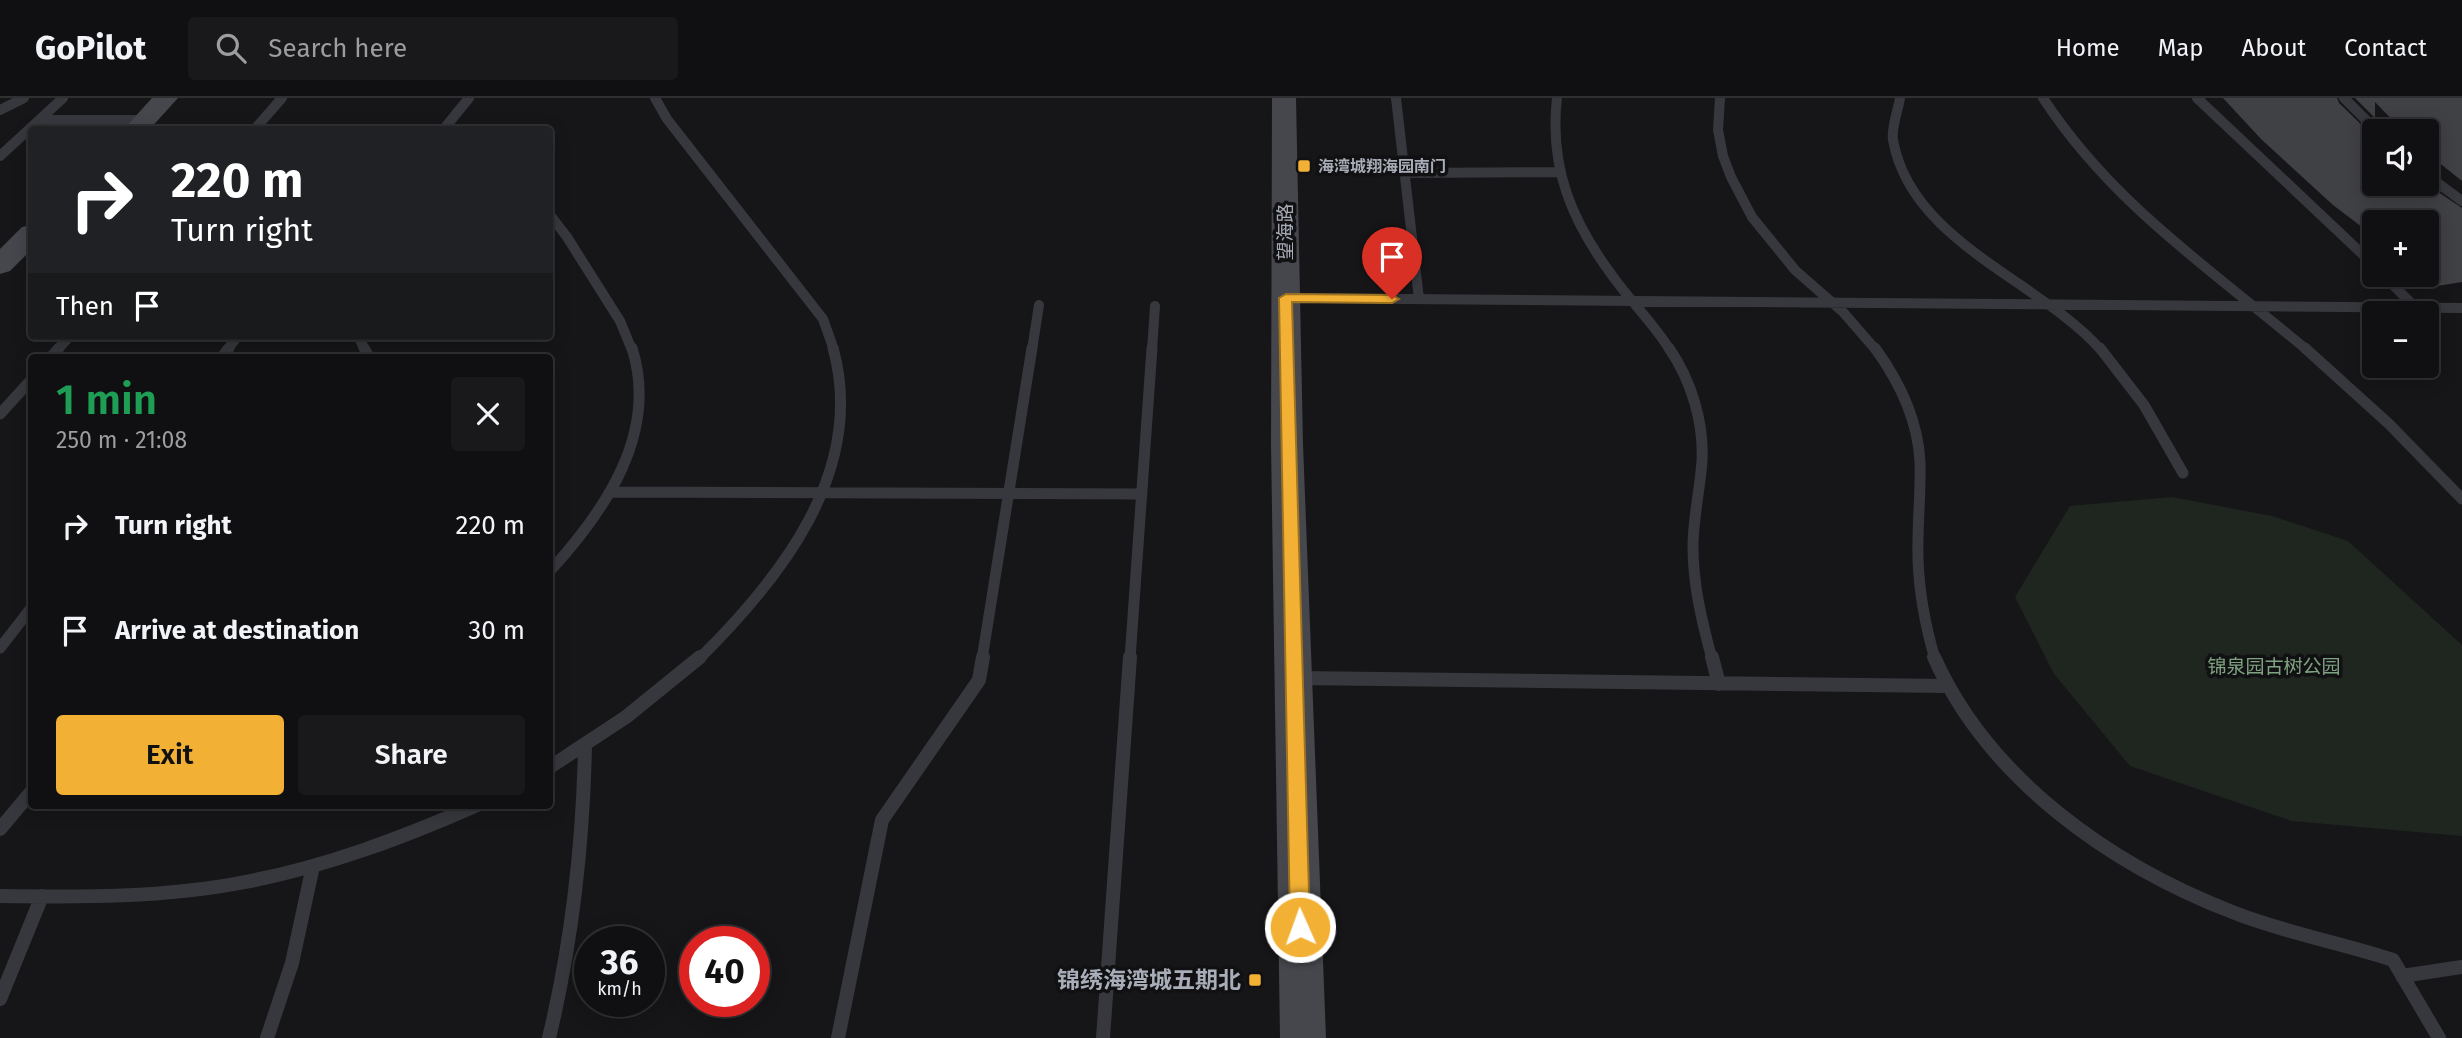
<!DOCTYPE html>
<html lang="en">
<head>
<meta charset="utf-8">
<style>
	:root { --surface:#101012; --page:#19191b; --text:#f1f3f6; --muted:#9c9d9f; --line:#303032; --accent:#f2b134 }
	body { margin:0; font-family:"Fira Sans","Noto Sans SC",sans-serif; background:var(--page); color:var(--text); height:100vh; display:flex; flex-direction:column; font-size:26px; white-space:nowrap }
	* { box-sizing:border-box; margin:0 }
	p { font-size:23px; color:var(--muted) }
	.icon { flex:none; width:38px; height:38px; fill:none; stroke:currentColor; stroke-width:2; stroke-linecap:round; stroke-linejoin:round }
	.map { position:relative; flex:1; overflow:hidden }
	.side { position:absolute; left:28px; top:256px; width:525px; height:455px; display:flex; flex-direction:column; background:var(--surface); border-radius:7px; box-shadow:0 4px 18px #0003,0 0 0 2px var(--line) }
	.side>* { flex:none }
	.banner { position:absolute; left:28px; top:28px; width:525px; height:214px; border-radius:7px; box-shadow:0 4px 18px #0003,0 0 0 2px var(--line); background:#202124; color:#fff; overflow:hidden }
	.tools { position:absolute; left:2362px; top:21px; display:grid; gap:14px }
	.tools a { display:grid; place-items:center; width:77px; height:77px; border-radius:7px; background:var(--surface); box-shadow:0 4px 18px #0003,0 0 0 2px var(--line); font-size:35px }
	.speed { position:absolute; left:574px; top:828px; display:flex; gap:14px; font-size:35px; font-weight:700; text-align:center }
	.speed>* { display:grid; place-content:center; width:91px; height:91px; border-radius:50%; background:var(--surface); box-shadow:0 4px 18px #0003,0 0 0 2px var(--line); line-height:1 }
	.speed small { font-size:18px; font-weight:400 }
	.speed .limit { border:10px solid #d22; background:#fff; color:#111 }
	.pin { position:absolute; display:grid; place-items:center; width:60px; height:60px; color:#fff; margin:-72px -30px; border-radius:50% 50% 50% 0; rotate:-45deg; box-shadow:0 0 7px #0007 }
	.pin .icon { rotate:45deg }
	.me { position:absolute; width:77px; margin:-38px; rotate:358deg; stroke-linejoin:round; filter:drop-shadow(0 0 5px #0008) }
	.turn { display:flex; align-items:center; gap:24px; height:147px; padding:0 28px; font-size:32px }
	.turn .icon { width:91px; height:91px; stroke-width:2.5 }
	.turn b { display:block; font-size:49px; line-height:60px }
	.then { display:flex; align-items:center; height:66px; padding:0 28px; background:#0003; gap:14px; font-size:26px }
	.round { display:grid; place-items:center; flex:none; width:74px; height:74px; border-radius:7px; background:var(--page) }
	.head { display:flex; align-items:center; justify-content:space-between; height:119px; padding:0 28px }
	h1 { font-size:42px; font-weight:600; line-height:52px; color:#1e9e55 }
	.primary-button { display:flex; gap:14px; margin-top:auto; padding:14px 28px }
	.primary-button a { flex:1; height:80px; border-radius:7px; background:var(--accent); color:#111; font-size:28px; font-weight:600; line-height:80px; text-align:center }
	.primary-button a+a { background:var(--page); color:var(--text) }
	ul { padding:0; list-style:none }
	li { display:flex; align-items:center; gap:21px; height:105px; padding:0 28px }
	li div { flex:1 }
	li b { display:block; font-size:26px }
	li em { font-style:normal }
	header { display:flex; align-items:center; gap:42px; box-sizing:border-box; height:98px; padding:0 35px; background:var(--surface); border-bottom:2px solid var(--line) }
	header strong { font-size:33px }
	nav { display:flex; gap:38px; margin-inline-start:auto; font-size:24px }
	.search { width:490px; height:63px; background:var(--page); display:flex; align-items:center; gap:18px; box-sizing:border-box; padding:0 24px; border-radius:7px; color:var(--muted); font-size:26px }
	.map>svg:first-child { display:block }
	.green { fill:#1e261f }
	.building { fill:#404145 }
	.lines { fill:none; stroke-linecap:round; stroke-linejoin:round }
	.lane-far2 { stroke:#37383d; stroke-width:10 }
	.lane-far1 { stroke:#37383d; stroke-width:11 }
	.lane { stroke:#37383d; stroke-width:14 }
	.secondary { fill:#45474d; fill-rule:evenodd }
	.route { fill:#f2b134; stroke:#9d7322; stroke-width:2 }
	.poi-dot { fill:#f2b134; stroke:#111113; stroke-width:2.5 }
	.labels { text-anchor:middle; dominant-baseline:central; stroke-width:7; stroke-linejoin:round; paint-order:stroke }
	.far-poi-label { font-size:16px; font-weight:bold; fill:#a8adb8; stroke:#111113; text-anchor:start }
	.street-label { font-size:19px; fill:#a8adb8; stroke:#111113 }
	.park-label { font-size:19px; fill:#7fa381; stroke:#111113 }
	.near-poi-label { font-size:23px; font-weight:bold; fill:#a8adb8; stroke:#111113; text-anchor:end }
</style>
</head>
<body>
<header>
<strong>GoPilot</strong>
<div class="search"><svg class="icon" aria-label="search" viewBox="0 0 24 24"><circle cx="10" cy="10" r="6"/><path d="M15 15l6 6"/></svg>Search here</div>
<nav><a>Home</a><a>Map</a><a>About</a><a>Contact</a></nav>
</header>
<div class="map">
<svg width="2462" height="940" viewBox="0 0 2462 940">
	<rect width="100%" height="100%" fill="#161618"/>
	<path class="green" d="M2172,399L2272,418L2348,443L2462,547V738L2292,723L2130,668L2054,576L2015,499L2070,408Z"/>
	<path class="building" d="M2223,0H2337L2339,5L2375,40V86H2426L2462,110V184L2437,188L2427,180V124H2375V139L2333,107L2261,41Z
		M2355,0H2462V83L2427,55V33H2403L2375,4V20Z"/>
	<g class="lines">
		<path class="lane-far2" d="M655,0L667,21L823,221L834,252
			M1396,0L1419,201
			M1557,0C1549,70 1572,124 1614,180C1632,205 1654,226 1670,252
			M1720,0L1718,32L1723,58L1731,79L1752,119L1795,172L1843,214L1876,252
			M1900,0C1898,13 1891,30 1893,42C1911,144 2039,182 2101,252
			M2043,0C2113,107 2211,171 2307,252
			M2197,0L2375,168
			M2344,0L2377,33
			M0,12L24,0
			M39,22H144
			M254,32L282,0
			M443,32L469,0
			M0,58L63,0
			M1403,75L1560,74
			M2427,77L2462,103
			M550,117L567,139L620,223L632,252
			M2383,177L2416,210
			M1286,200L2462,210
			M358,238L365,252
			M57,252L70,238
			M227,252L238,238
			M1032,252L1039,207
			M1152,252L1155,208"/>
		<path class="lane-far1" d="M364,250L369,259
			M1669,250C1691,282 1704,324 1702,363C1700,392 1693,420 1693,449C1693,487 1702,524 1712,561
			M1875,250C1899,283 1918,322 1920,364C1921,396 1917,428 1918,460C1919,495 1925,527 1935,561
			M2100,250L2144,307L2183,375
			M2305,250L2389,326L2462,401
			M51,259L59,250
			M222,259L229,250
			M0,316L32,281
			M612,394L1142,396
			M550,473C605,413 659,335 632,250
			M0,550L32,509
			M699,561C781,480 867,372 833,250
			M982,561L1032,250
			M1130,561L1152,250"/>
		<path class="lane" d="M1712,559L1719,586
			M1934,559C1989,682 2112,768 2235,815C2286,835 2341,845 2393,862L2439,940
			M1298,580L1948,588
			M550,669L626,619L700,559
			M0,731L32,693
			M0,798C81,799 164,800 245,784C325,769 402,740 477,707
			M2402,878L2462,869
			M0,901L42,798
			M267,940L292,865L313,768
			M549,940C572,844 583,747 585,648
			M838,940L882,722L979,582L983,559
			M1103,940L1130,559"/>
		<path class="secondary" d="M152,0H178L149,32H123Z
			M1272,0H1296L1303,346L1326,940H1280L1271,346Z
			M32,127V151L10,173L0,176V151L22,129Z"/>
	</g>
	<path class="route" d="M1286,196L1392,197L1399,201L1392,205L1292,204L1310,829L1307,836L1300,838L1293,836L1290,829L1279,200Z"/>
	<g class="poi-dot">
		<rect x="1297" y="61" width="14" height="14" rx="3.5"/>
		<rect x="1248" y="875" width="14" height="14" rx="3.5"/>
	</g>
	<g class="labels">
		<g class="far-poi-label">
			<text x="1318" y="68">海湾城翔海园南门</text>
		</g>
		<g class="street-label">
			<text transform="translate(1285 134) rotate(-90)">望海路</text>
		</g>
		<g class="park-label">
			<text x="2274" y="568">锦泉园古树公园</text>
		</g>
		<g class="near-poi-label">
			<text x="1241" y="882">锦绣海湾城五期北</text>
		</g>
	</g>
</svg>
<div class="tools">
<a><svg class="icon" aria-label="sound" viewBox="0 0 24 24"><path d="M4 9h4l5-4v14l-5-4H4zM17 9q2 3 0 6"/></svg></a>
<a>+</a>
<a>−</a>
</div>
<div class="speed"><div>36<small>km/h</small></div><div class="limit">40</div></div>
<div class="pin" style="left:1392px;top:201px;background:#d93025"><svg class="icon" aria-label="arrive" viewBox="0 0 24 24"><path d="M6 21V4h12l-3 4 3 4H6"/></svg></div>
<svg class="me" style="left:1300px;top:829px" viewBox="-20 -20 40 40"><circle r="17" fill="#f2b134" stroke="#fff" stroke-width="3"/><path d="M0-11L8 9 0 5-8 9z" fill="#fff"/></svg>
<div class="banner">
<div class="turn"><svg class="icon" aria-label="right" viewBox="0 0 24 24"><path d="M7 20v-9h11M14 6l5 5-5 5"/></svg><div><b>220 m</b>Turn right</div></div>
<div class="then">Then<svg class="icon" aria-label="arrive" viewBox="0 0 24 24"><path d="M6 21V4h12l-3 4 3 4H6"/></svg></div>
</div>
<section class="side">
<div class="head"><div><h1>1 min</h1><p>250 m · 21:08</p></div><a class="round"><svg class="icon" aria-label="close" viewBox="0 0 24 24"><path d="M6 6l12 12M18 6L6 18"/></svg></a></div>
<ul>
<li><svg class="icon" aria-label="right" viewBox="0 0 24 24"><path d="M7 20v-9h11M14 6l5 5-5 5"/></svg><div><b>Turn right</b></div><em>220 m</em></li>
<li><svg class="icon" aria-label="arrive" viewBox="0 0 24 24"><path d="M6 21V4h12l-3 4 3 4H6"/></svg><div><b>Arrive at destination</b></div><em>30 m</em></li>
</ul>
<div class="primary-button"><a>Exit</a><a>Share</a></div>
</section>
</div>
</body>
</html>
